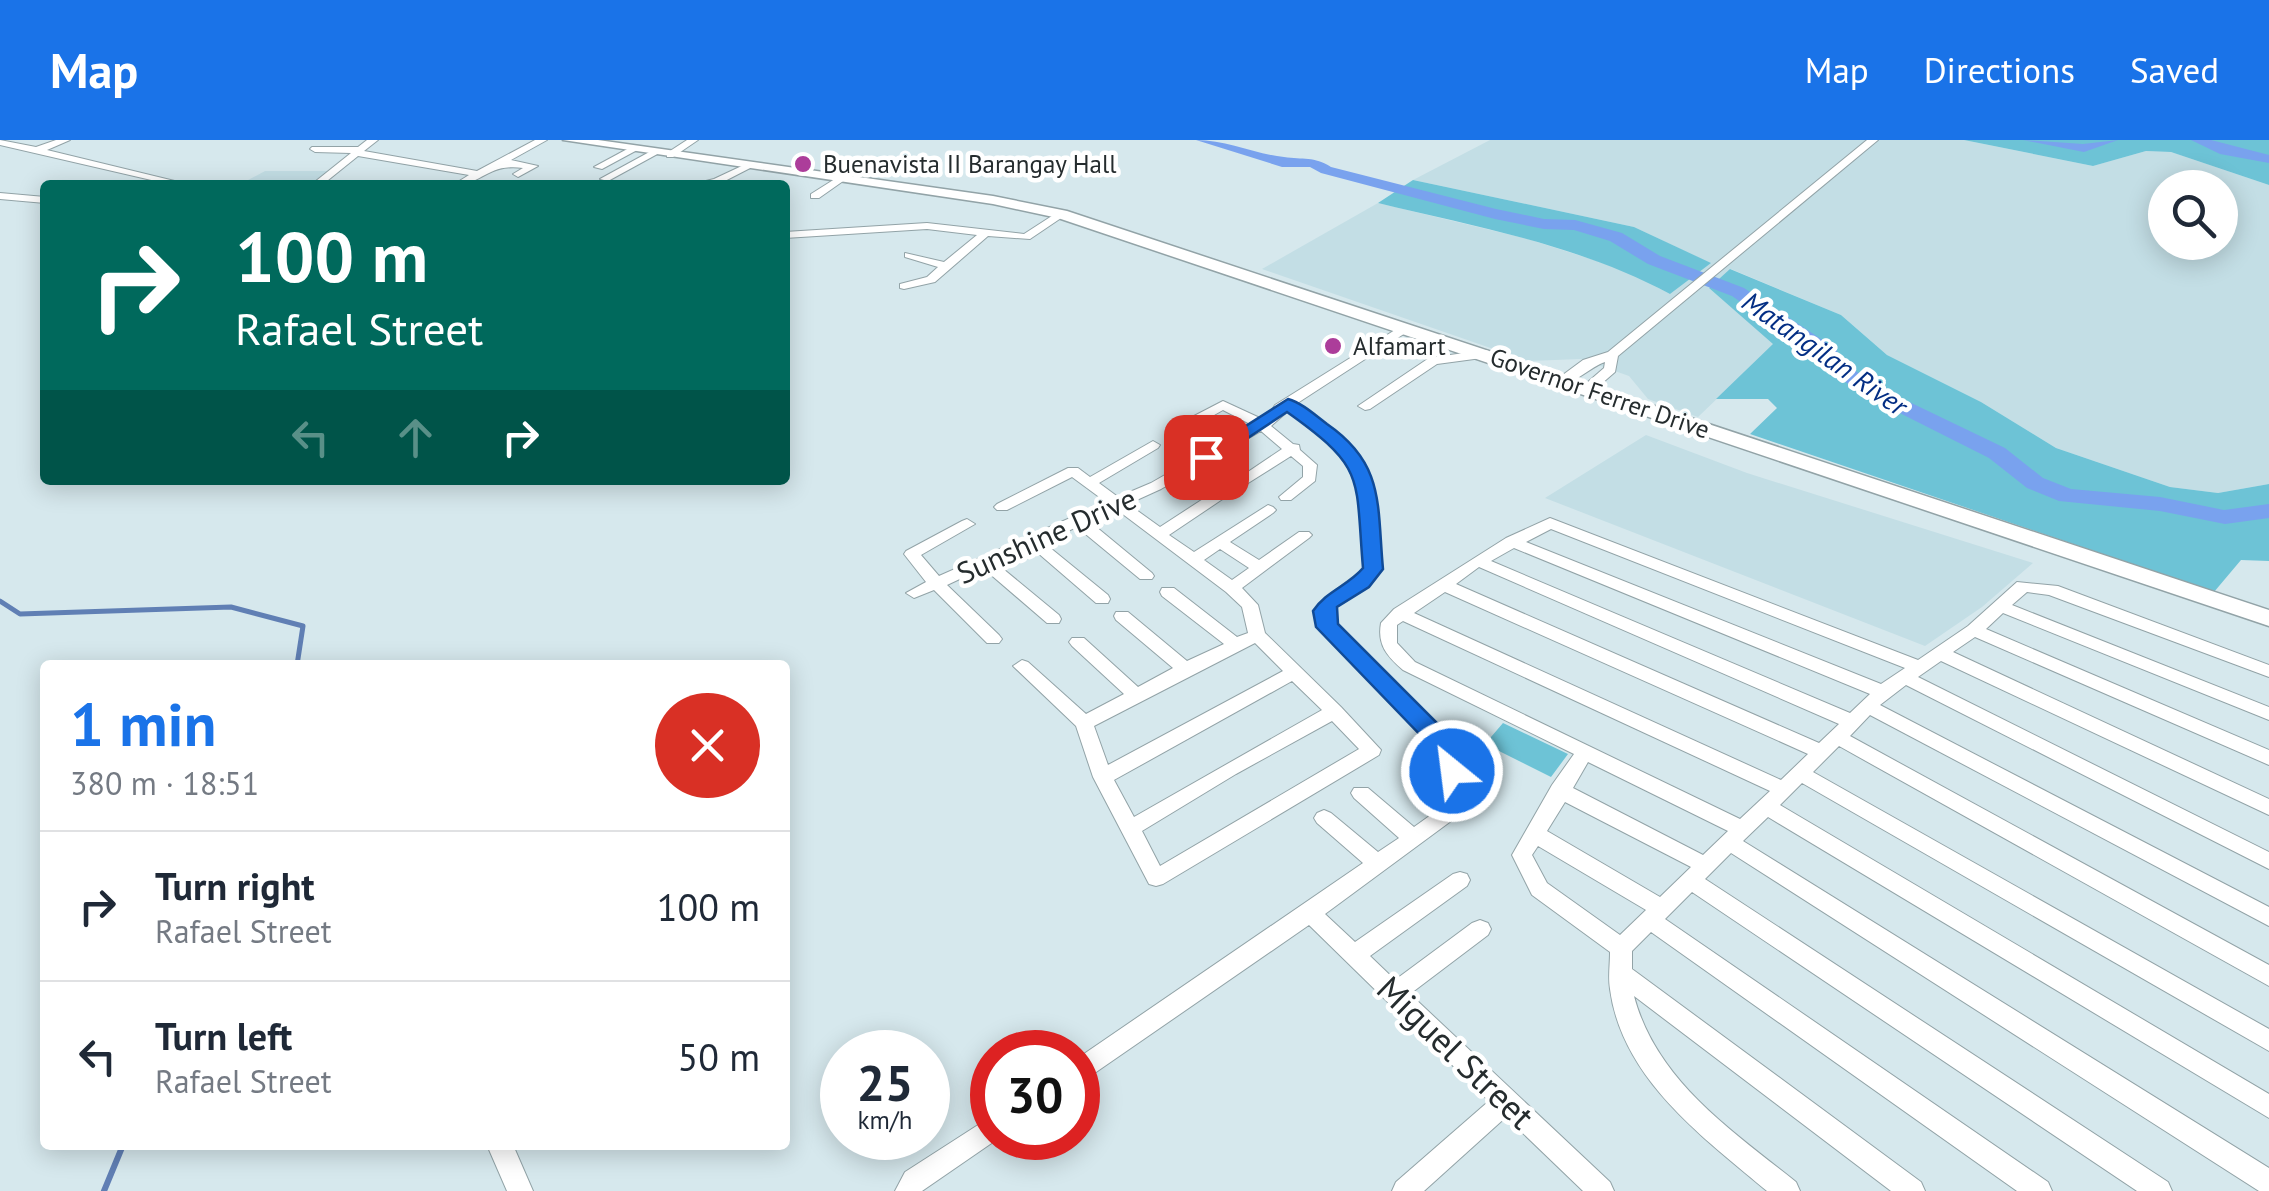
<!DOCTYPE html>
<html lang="en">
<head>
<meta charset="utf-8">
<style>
	:root { --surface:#fff; --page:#f6f6f7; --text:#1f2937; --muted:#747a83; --line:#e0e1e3; --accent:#1a73e8 }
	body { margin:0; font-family:"PT Sans",sans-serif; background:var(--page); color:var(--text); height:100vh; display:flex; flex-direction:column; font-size:38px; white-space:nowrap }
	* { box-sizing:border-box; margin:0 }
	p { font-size:32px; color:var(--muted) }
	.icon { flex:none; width:55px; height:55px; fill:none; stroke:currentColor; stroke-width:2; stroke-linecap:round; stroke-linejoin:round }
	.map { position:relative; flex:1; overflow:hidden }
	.panel { position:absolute; left:40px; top:520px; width:750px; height:490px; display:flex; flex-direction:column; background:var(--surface); border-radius:10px; box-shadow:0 5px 25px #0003 }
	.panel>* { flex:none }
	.top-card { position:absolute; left:40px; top:40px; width:750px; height:305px; border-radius:10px; box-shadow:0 5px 25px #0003; background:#00695c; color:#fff; overflow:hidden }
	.buttons { position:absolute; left:2148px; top:30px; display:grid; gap:20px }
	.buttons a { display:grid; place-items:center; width:90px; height:90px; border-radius:50%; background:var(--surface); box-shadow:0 5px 25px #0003; font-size:50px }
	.speed { position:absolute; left:820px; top:890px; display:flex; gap:20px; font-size:50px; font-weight:700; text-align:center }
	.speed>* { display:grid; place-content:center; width:130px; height:130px; border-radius:50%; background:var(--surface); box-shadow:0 5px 25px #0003; line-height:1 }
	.speed small { font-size:25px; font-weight:400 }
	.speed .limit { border:15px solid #d22; background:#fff; color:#111 }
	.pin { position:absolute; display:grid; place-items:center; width:85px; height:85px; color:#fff; margin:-42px; border-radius:20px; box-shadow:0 5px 15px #0006 }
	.me { position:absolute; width:110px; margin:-55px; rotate:331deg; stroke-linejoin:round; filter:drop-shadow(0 0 8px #0008) }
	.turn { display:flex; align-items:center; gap:35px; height:210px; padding:0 30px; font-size:45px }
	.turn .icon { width:130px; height:130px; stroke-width:2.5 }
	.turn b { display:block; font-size:70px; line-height:85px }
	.lanes { display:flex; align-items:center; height:95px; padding:0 30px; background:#0003; justify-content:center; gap:50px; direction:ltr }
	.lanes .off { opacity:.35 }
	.round { display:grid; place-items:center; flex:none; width:105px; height:105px; border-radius:52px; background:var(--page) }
	.headline { display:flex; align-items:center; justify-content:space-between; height:170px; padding:0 30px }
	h1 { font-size:60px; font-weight:800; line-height:75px; color:var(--accent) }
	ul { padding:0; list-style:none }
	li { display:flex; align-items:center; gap:30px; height:150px; padding:0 30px; border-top:2px solid var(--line) }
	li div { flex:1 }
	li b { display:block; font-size:38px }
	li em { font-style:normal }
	header { display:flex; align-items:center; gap:60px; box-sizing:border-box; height:140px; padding:0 50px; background:var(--accent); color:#fff }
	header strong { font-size:48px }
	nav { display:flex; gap:55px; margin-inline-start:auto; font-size:35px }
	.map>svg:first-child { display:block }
	.built { fill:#c3dee5; fill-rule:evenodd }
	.green { fill:#6dc3d6 }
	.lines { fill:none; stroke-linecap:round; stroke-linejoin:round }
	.stream-far1 { stroke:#607fb4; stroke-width:5 }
	.stream { stroke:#607fb4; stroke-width:6 }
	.river { fill:#79a2ee; fill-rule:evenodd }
	.minor-casing { stroke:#92a3a7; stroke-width:2 }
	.secondary-casing { stroke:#92a3a7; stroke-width:3 }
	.minor { fill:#fff; fill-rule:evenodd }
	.secondary { fill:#fff; fill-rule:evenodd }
	.route { fill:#1a73e8; stroke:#114b97; stroke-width:2.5 }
	.poi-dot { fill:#ac3d9a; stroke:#fff; stroke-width:4 }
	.labels { text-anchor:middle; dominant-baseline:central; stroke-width:9; stroke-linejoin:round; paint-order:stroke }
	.far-poi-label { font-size:25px; fill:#252c2e; stroke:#fff; text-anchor:start }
	.far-street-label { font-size:25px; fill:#252c2e; stroke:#fff }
	.far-water-label { font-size:28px; font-style:italic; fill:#032e84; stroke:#fff }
	.street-label { font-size:30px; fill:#252c2e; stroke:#fff }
	.near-street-label { font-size:35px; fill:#252c2e; stroke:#fff }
</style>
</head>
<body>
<header>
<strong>Map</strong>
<nav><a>Map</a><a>Directions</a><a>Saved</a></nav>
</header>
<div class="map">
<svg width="2269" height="1051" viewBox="0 0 2269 1051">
	<rect width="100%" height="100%" fill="#d6e8ed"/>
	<path class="built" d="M1490,0H1964L2093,26L2146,11L2171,12L2269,45V344L2218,353L2170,347L2056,308L1981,262L1887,215L1841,175L1731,129L1709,148L1774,204L1698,277L1648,259L1629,236L1581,219L1528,221L1262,129L1378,63L1528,99L1625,130L1670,154L1710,123L1634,87L1413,40ZM2165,48H2220V102H2165Z
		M265,31H328L310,45H239Z
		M1646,295L1747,333L2033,423L1982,467L1925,506L1545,358Z"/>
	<path class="green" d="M1964,0H2269V45L2171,12L2146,11L2093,26Z
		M1413,40L1634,87L1711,123L1670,154C1579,105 1477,87 1378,63Z
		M1730,129L1841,175L1887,215L1981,262L2056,308L2170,347L2218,353L2269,344V421L2241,420L2214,452L1750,294L1777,268L1768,259H1716L1773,204L1709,148Z
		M1503,583L1568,614L1551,637L1485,604Z"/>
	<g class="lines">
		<path class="stream-far1" d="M0,461L20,474L231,467L303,486L297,525"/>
		<path class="stream" d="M104,1051L123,1005"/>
		<path class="river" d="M1196,0C1227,0 1254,14 1284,17C1303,20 1314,16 1331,27L1496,69L1544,79L1575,80L1622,93L1660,116L1744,148L1836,209L1841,220L1876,246L2005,308L2043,338L2071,349L2160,357L2224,370L2269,364V378L2225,384L2160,371L2059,361L2027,348L1989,318L1862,254L1825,227L1820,216L1732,156L1648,124L1610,101L1574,90L1544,89L1495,79L1321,33L1310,27H1282Z
			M2023,0L2083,4L2118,0L2084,12Z
			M2191,0H2211L2269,15V23L2220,14Z"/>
		<defs>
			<path id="minor" d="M0,0L36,7L56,0H70L47,10L191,45H173L0,5Z
				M367,0H378L364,11L477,31L535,0H547L511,20L538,26L518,37L513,34L523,28C487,23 483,45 453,45L469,35L358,16L322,45H311L351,13L315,12L310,9L312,7H358Z
				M687,0H698L673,17H667V13Z
				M1867,0H1878L1618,216L1615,232L1593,251H1583L1581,248L1604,228L1605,222C1590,227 1576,244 1560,243V237L1583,220L1608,212Z
				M631,7L639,9L602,29L594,27Z
				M653,10L661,12L608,41L600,39Z
				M746,24L754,26L719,44L690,45L714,39Z
				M838,37L846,39L819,58H811V54Z
				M0,53L45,57V63L0,59Z
				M1058,72L1067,74L1030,99L988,96L935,142L904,149L900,148V144L927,137L938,127L905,117V113L944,122L977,95L927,89L785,98V92L927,83L1024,94Z
				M1403,185L1413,188L1296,264C1376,318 1373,338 1381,429L1367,444L1335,468L1332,471L1335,485L1441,589L1462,631L1469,665L1466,670L1325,774L1355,802L1453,734L1460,732L1467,734L1470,740L1467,746L1370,816L1395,840L1472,783L1480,780L1488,783L1491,789L1488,795L1410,854L1610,1042L1614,1051H1583L1506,977L1424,1051H1392L1396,1042L1489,961L1309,785L1086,939L1078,942V918L1363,723L1317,683L1314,678L1317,673L1324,670L1331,673L1378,712L1399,698L1354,658L1351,653L1354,648H1368L1414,687L1449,662L1442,631L1426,598L1319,487L1316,471L1329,455L1365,428C1358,342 1364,323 1288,271L1271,286L1293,304L1299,305L1300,310L1317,325L1315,341L1291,360H1281L1279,357L1303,337V326L1291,316L1245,345L1240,346L1233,342L1282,309L1261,291L1161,349L1128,364L1160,387L1220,348H1230V354L1169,395L1194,412L1268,365L1273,367L1276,370L1273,373L1230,402L1259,420L1299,392H1309L1312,395L1309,398L1242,448L1258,465L1265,493L1341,567L1381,610L1379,615L1163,744L1156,746L1149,744L1093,637L1076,586L1013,526L1022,520L1028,522L1086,574L1124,554L1072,506L1069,502L1072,498H1084L1138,547L1173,528L1116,480L1114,476L1116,472H1128L1187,521L1224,504L1162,456L1160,452L1162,448H1174L1237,497L1248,493L1242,467L1226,452L1116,369L1089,381L1152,433L1154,436L1152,439H1140L1077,387L1043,402L1108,455L1110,459L1108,463H1096L1031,407L996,423L1059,475L1061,479L1059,483H1047L983,428L947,445L999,495L1002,499L999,503H987L934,450L914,458L906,453L926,442L904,414L906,411L962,381L967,379L975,384L921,415L939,436L1106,362L1072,337L1007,370H997L994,367L997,364L1068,328H1078L1090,337L1153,301L1160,305L1158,308L1099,343L1118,357L1151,343L1252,285L1223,270L1179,295H1169V289L1223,261L1262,279L1269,275L1275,265ZM1220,409L1249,428L1232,440L1204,420ZM1255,503L1283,531L1108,625L1094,586ZM1292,541L1322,570L1134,677L1114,640ZM1332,581L1359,609L1160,726L1142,691L1236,634Z
				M1485,210L1489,211V217L1437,224L1370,269L1365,270L1358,266L1429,218Z
				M1550,378L1918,520L1968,486L2017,442L2058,446L2269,525V537L2049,455L2027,452L2012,465L2269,567V580L2003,473L1986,489L2269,610V625L1975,497L1953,512L2269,659V675L1941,521L1918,537L2269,712V729L1906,545L1880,565L2269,767V786L1870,575L1850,596L2269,825V846L1839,606L1813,632L2269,889V911L1802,643L1780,665L2269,954V978L1768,677L1743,701L2269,1028V1051H2259L1731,713L1705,739L2168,1042L2172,1051H2137L1692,752L1665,779L2048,1042L2052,1051H2017L1651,792L1632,811V829L1921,1042L1925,1051H1891L1634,856C1656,940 1731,990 1796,1042L1800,1051H1767C1703,997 1622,939 1610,849C1608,836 1610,826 1610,812L1532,755L1512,715L1552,645L1574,614L1403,530C1387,516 1377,505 1381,483L1394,469L1506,398ZM1551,389L1905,528L1881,544L1526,402ZM1514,408L1870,554L1850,573L1491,421ZM1479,427L1839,584L1819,603L1456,444ZM1445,452L1808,614L1781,640L1414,473ZM1403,481L1770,651L1740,679L1415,522L1397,503V485ZM1588,622L1728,691L1703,715L1573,648ZM1565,662L1691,727L1660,757L1547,691ZM1538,706L1646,770L1620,795L1547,743L1532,715Z
				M992,976V998H999L922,1051H895L905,1032Z
				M487,1005H513L533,1051H507Z"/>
			<path id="secondary" d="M563,0H598L993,56L1067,71L2269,470V486L1058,78L993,64Z"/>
		</defs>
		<use href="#minor" class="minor-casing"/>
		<use href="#secondary" class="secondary-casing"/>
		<use href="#minor" class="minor"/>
		<use href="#secondary" class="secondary"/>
	</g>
	<path class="route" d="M1288,259C1302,263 1315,275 1327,284C1385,324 1377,365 1383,429L1369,447L1337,467L1338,484L1442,588L1464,631L1460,637H1443L1424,599L1316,487L1313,471C1326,451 1348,446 1363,428C1355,336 1367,329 1287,272L1213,321L1206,323L1197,317Z"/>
	<g class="poi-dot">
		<circle cx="803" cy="24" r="10"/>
		<circle cx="1333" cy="206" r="10"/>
	</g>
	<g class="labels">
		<g class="far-poi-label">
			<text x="823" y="24">Buenavista II Barangay Hall</text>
			<text x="1353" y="206">Alfamart</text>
		</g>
		<g class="far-street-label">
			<text transform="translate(1600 253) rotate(19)">Governor Ferrer Drive</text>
		</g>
		<g class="far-water-label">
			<text transform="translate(1825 213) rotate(35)">Matangilan River</text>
		</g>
		<g class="street-label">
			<text transform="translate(1046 395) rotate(-24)">Sunshine Drive</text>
		</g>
		<g class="near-street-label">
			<text transform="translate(1456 912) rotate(44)">Miguel Street</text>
		</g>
	</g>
</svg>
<div class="buttons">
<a><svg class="icon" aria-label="search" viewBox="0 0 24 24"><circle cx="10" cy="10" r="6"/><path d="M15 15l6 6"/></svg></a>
</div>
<div class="speed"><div>25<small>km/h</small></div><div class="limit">30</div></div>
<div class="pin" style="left:1206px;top:317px;background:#d93025"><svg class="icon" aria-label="arrive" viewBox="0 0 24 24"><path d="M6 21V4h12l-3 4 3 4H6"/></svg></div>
<svg class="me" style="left:1452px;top:631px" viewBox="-20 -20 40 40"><circle r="17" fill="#1a73e8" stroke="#fff" stroke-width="3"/><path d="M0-11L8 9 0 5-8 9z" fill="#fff"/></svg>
<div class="top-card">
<div class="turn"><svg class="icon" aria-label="right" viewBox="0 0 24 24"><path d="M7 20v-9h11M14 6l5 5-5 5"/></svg><div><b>100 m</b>Rafael Street</div></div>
<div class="lanes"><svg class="icon off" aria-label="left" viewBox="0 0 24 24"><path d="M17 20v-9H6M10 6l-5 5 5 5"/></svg><svg class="icon off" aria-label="ahead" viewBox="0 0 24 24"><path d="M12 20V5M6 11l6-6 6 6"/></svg><svg class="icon" aria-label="right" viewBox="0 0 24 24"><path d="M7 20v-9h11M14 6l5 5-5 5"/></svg></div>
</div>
<section class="panel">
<div class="headline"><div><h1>1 min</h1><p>380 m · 18:51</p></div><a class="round" style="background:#d93025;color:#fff"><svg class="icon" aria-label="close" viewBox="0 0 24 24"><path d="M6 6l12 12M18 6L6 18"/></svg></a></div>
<ul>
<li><svg class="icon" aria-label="right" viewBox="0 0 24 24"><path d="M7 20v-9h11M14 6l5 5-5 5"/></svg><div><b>Turn right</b><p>Rafael Street</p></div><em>100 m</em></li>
<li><svg class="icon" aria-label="left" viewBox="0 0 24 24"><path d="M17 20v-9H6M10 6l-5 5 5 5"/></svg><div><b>Turn left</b><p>Rafael Street</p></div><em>50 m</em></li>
</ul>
</section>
</div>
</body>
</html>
